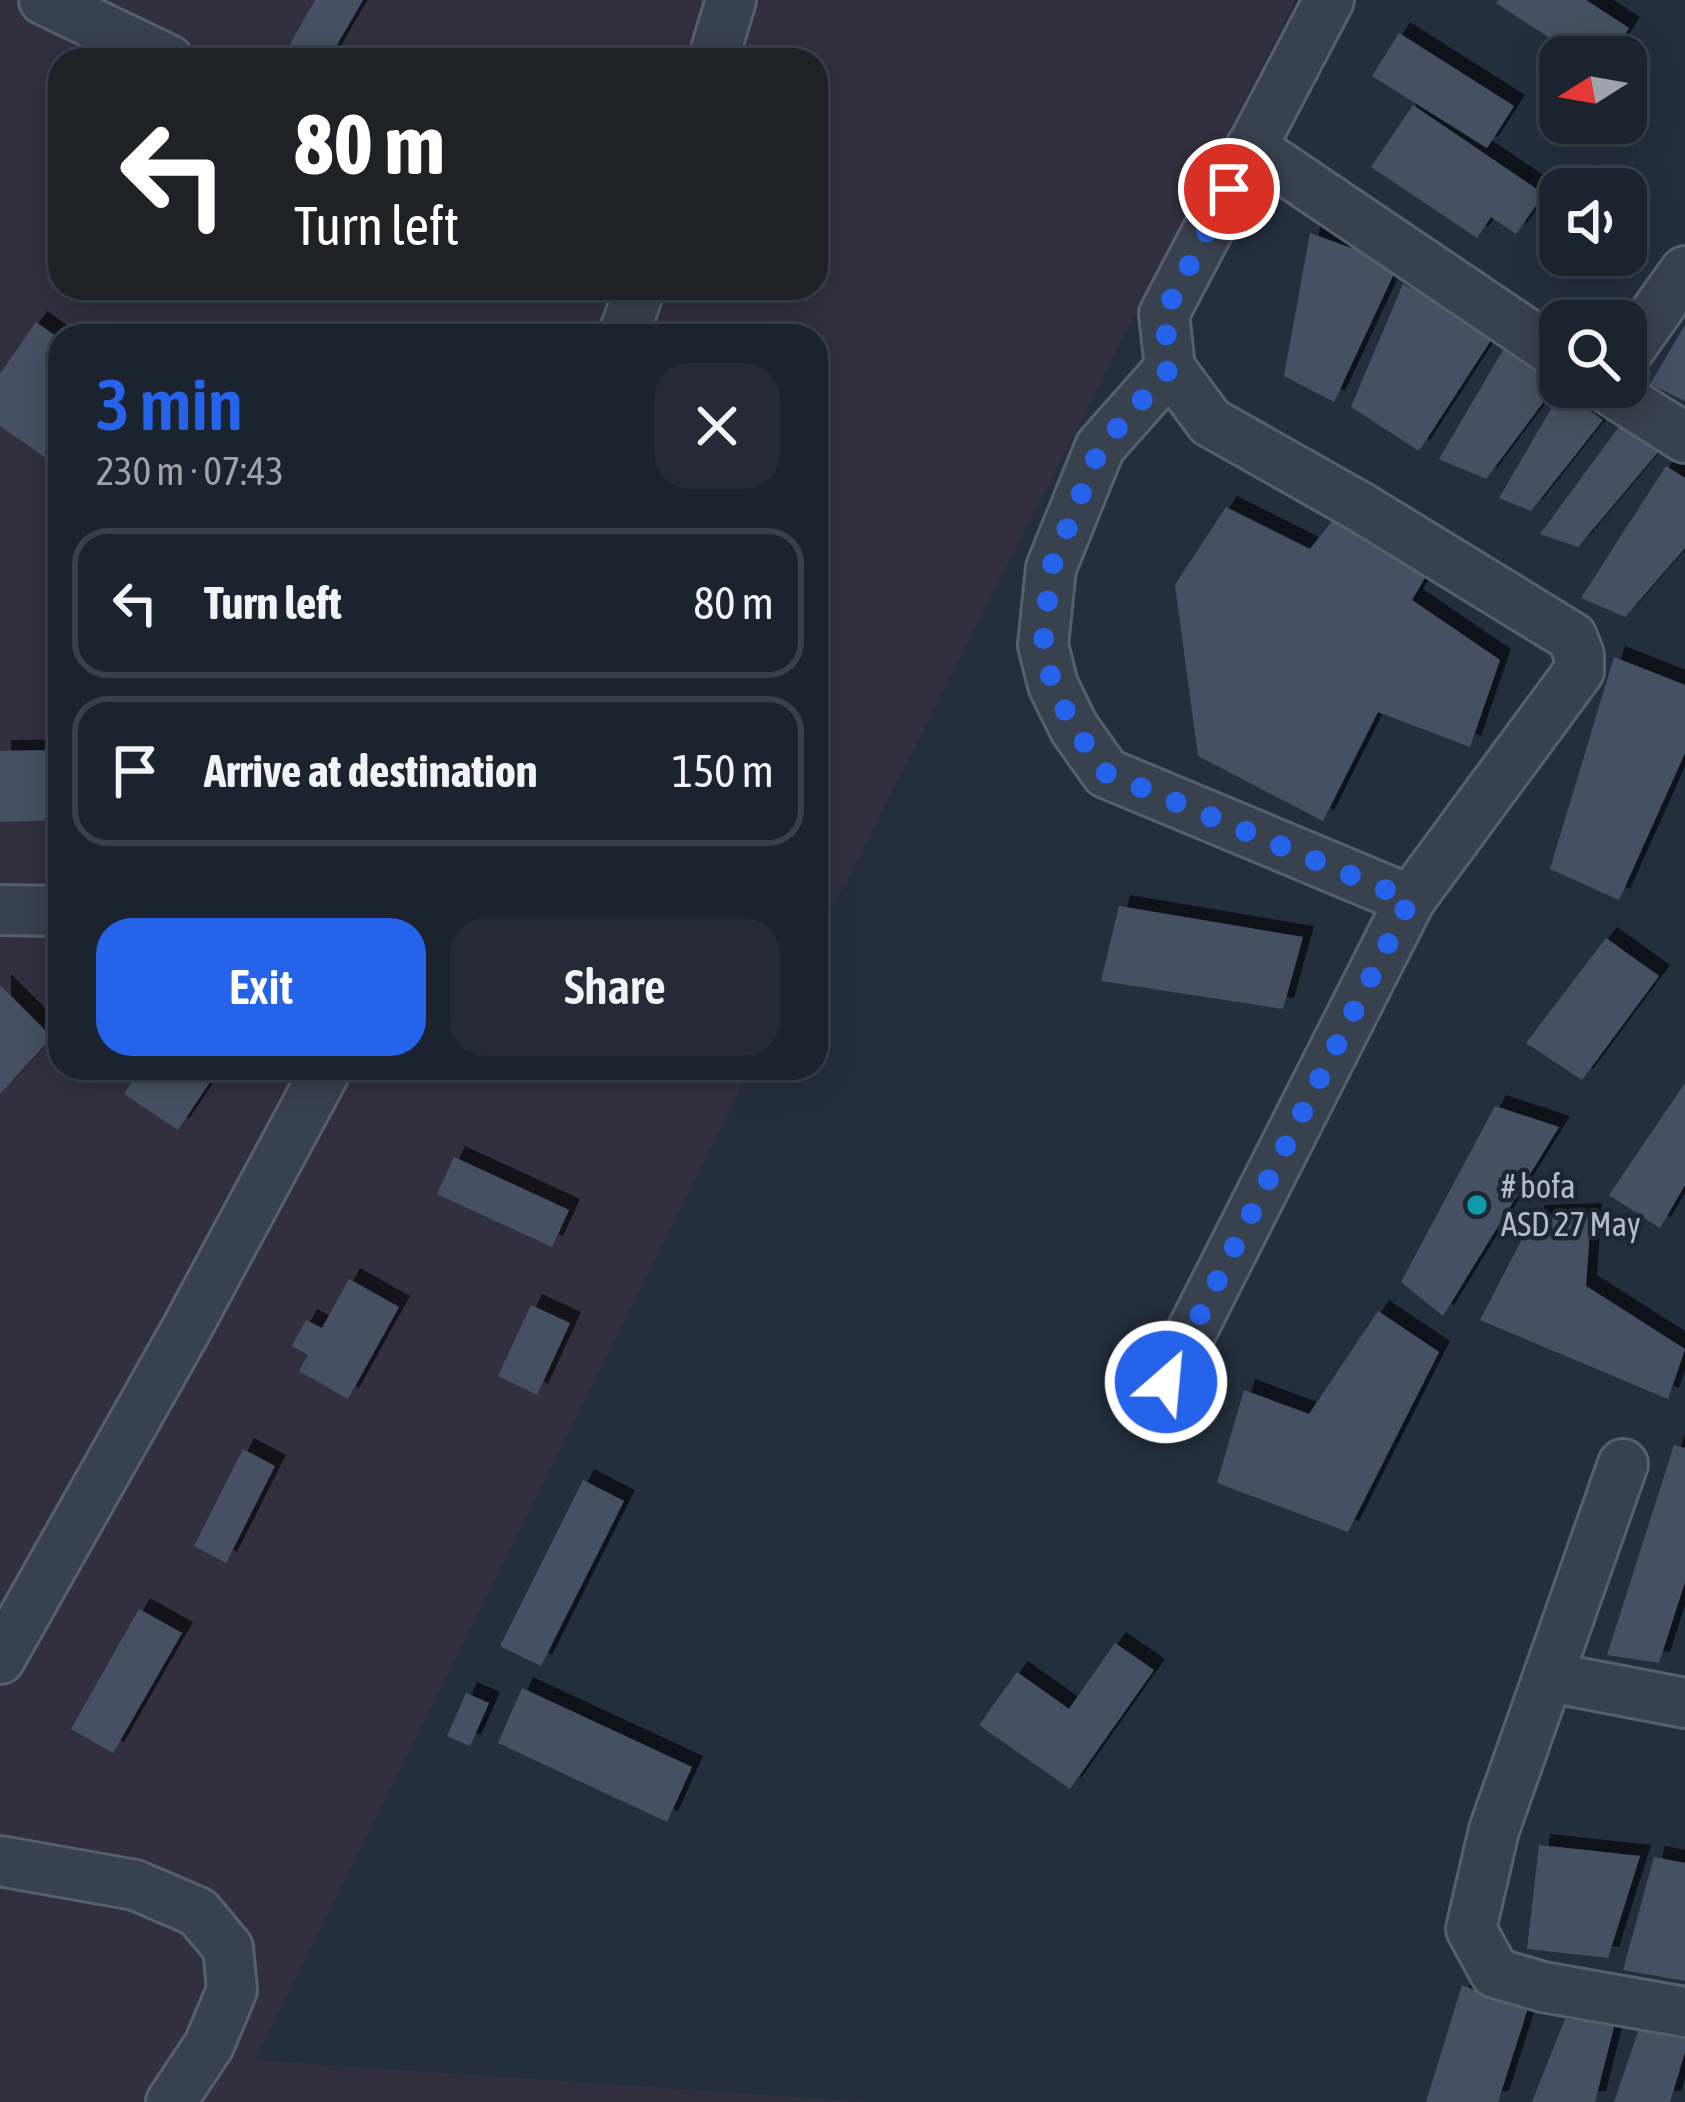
<!DOCTYPE html>
<html lang="en">
<head>
<meta charset="utf-8">
<style>
	:root { --surface:#1b232e; --page:#242b36; --text:#f1f3f6; --muted:#a0a4aa; --line:#39404a; --accent:#2563eb }
	body { margin:0; font-family:"Asap Condensed",sans-serif; background:var(--page); color:var(--text); height:100vh; display:flex; flex-direction:column; font-size:45px; white-space:nowrap }
	* { box-sizing:border-box; margin:0 }
	p { font-size:39px; color:var(--muted) }
	.icon { flex:none; width:66px; height:66px; fill:none; stroke:currentColor; stroke-width:2; stroke-linecap:round; stroke-linejoin:round }
	.map { position:relative; flex:1; overflow:hidden }
	.details { position:absolute; left:48px; top:324px; width:780px; height:756px; display:flex; flex-direction:column; background:var(--surface); border-radius:36px; box-shadow:0 6px 30px #0003,0 0 0 3px var(--line) }
	.details>* { flex:none }
	.guide { position:absolute; left:48px; top:48px; width:780px; height:252px; border-radius:36px; box-shadow:0 6px 30px #0003,0 0 0 3px var(--line); background:#202124; color:#fff; overflow:hidden }
	.needle { width:78px; rotate:259deg }
	.buttons { position:absolute; left:1539px; top:36px; display:grid; gap:24px }
	.buttons a { display:grid; place-items:center; width:108px; height:108px; border-radius:24px; background:var(--surface); box-shadow:0 6px 30px #0003,0 0 0 3px var(--line); font-size:60px }
	.pin { position:absolute; display:grid; place-items:center; width:102px; height:102px; color:#fff; margin:-51px; border:6px solid #fff; border-radius:50%; box-shadow:0 3px 12px #0007 }
	.me { position:absolute; width:132px; margin:-66px; rotate:27deg; stroke-linejoin:round; filter:drop-shadow(0 0 9px #0008) }
	.turn { display:flex; align-items:center; gap:42px; height:252px; padding:0 48px; font-size:54px }
	.turn .icon { width:156px; height:156px; stroke-width:2.5 }
	.turn b { display:block; font-size:84px; line-height:102px }
	.round { display:grid; place-items:center; flex:none; width:126px; height:126px; border-radius:36px; background:var(--page) }
	.head { display:flex; align-items:center; justify-content:space-between; height:204px; padding:0 48px }
	h1 { font-size:72px; font-weight:600; line-height:90px; color:var(--accent) }
	.cta { display:flex; gap:24px; margin-top:auto; padding:24px 48px }
	.cta a { flex:1; height:138px; border-radius:36px; background:var(--accent); color:#fff; font-size:48px; font-weight:600; line-height:138px; text-align:center }
	.cta a+a { background:var(--page); color:var(--text) }
	ul { padding:0; list-style:none }
	li { display:flex; align-items:center; gap:36px; height:150px; margin:0 24px 18px; padding:0 24px; border:6px solid var(--line); border-radius:36px }
	li div { flex:1 }
	li b { display:block; font-size:45px }
	li em { font-style:normal }
	.map>svg:first-child { display:block }
	.medical { fill:#32303f; fill-rule:evenodd }
	.building { fill:#455162; filter:url(#shadow) }
	.lines { fill:none; stroke-linecap:round; stroke-linejoin:round }
	.minor-casing { stroke:#565f6c; stroke-width:54 }
	.minor { stroke:#38414e; stroke-width:48 }
	.route { stroke:#2563eb; stroke-width:21; stroke-dasharray:0 37.8 }
	.culture-dot { fill:#0f9aa8; stroke:#1d2633; stroke-width:4.5 }
	.labels { text-anchor:middle; dominant-baseline:central; stroke-width:9; stroke-linejoin:round; paint-order:stroke }
	.poi-label { font-size:33px; fill:#b4bcc9; stroke:#1d2633; text-anchor:start }
</style>
</head>
<body>
<div class="map">
<svg width="1685" height="2102" viewBox="0 0 1685 2102">
	<defs>
		<filter id="shadow"><feDropShadow dx="11" dy="-11" stdDeviation="0" flood-color="#0009"/></filter>
	</defs>
	<rect width="100%" height="100%" fill="#242f3e"/>
	<path class="medical" d="M0,0H1295L816,941V336H60V1068H751L255,2060L869,2102H0ZM60,60H816V288H60Z"/>
	<path class="building" d="M315,0H363L328,60H296L285,53Z
		M1498,0H1586L1629,28L1610,57H1579L1496,3Z
		M1399,33L1514,106L1487,148L1372,76Z
		M1413,105L1544,194L1516,234L1491,217L1477,238L1371,167Z
		M1310,233L1398,265L1334,402L1284,376Z
		M1403,284L1495,334L1419,451L1351,407Z
		M36,322L60,339V437L46,458L0,426V374Z
		M1685,325V401L1650,384Z
		M1503,350L1557,384L1486,479L1439,459Z
		M1562,390L1603,420L1531,511L1499,498Z
		M1621,424L1659,451L1578,547L1540,534Z
		M1666,466L1685,478V548L1625,617L1581,598Z
		M1226,507L1310,549L1336,516L1429,571L1412,600L1500,660L1470,747L1378,712L1323,821L1198,756L1175,585Z
		M1614,657L1685,685V753L1619,900L1550,869Z
		M60,750V820L0,822V751Z
		M1119,906L1303,937L1283,1009L1101,981Z
		M1606,938L1659,976L1582,1080L1526,1043Z
		M0,985L52,1037L0,1094Z
		M141,1068H209L216,1073L178,1130L124,1094Z
		M1685,1083V1185L1660,1228L1609,1195Z
		M1495,1106L1559,1127L1443,1316L1401,1282Z
		M454,1157L569,1210L552,1247L437,1194Z
		M1591,1214L1586,1286L1685,1349L1668,1399L1480,1320L1534,1216Z
		M349,1279L399,1307L348,1399L299,1371L308,1355L292,1346L306,1320L322,1328Z
		M531,1305L570,1323L537,1395L498,1376Z
		M1378,1311L1439,1352L1348,1532L1217,1483L1244,1390L1309,1414Z
		M1674,1445L1685,1448V1582L1659,1663L1607,1655Z
		M243,1449L275,1466L226,1563L194,1546Z
		M583,1480L624,1501L541,1666L500,1646Z
		M139,1609L182,1633L113,1753L71,1729Z
		M1115,1643L1154,1670L1070,1789L979,1725L1017,1672L1069,1709Z
		M522,1688L692,1767L667,1822L498,1743Z
		M466,1693L489,1703L470,1746L447,1736Z
		M1539,1845L1640,1856L1608,1958L1527,1949Z
		M1654,1857L1685,1863V1981L1623,1970Z
		M1462,1985L1527,2011L1498,2102H1426Z
		M1565,2019L1615,2023L1595,2102H1532Z
		M1639,2029L1685,2031V2052L1670,2102H1614Z"/>
	<g class="lines">
		<defs>
			<path id="minor" d="M44,0L169,60
				M713,60L731,0
				M1251,147L1560,356
				M623,336L640,288
				M1626,354L1685,271
				M1170,368L1100,447L1051,568L1043,645L1053,685L1074,728L1106,773L1410,900
				M1605,387L1685,438
				M0,910L60,911
				M1166,1382L1410,900L1579,671V655L1572,637L1362,508L1210,422L1170,368L1164,314L1329,0
				M1623,1464L1494,1830L1471,1929L1495,1973L1543,1987L1685,2012
				M0,1659L187,1328L327,1068
				M1549,1677L1685,1703
				M0,1861L135,1885L198,1912L228,1948L232,1990L209,2045L171,2102"/>
		</defs>
		<use href="#minor" class="minor-casing"/>
		<use href="#minor" class="minor"/>
	</g>
	<g class="lines">
		<path class="route" d="M1166,1382L1410,900L1106,773L1074,728L1053,686L1043,645L1051,568L1100,448L1170,368L1164,314L1229,189"/>
	</g>
	<circle class="culture-dot" cx="1477" cy="1205" r="12"/>
	<g class="labels">
		<g class="poi-label">
			<text x="1501" y="1186"># bofa<tspan x="1501" dy="38">ASD 27 May</tspan></text>
		</g>
	</g>
</svg>
<div class="buttons">
<a><svg class="needle" viewBox="-14 -14 28 28"><path d="M0-13l5 13h-10z" fill="#e53935"/><path d="M0 13l5-13h-10z" fill="#a0a4aa"/></svg></a>
<a><svg class="icon" aria-label="sound" viewBox="0 0 24 24"><path d="M4 9h4l5-4v14l-5-4H4zM17 9q2 3 0 6"/></svg></a>
<a><svg class="icon" aria-label="search" viewBox="0 0 24 24"><circle cx="10" cy="10" r="6"/><path d="M15 15l6 6"/></svg></a>
</div>
<div class="pin" style="left:1229px;top:189px;background:#d93025"><svg class="icon" aria-label="arrive" viewBox="0 0 24 24"><path d="M6 21V4h12l-3 4 3 4H6"/></svg></div>
<svg class="me" style="left:1166px;top:1382px" viewBox="-20 -20 40 40"><circle r="17" fill="#2563eb" stroke="#fff" stroke-width="3"/><path d="M0-11L8 9 0 5-8 9z" fill="#fff"/></svg>
<div class="guide">
<div class="turn"><svg class="icon" aria-label="left" viewBox="0 0 24 24"><path d="M17 20v-9H6M10 6l-5 5 5 5"/></svg><div><b>80 m</b>Turn left</div></div>
</div>
<section class="details">
<div class="head"><div><h1>3 min</h1><p>230 m · 07:43</p></div><a class="round"><svg class="icon" aria-label="close" viewBox="0 0 24 24"><path d="M6 6l12 12M18 6L6 18"/></svg></a></div>
<ul>
<li><svg class="icon" aria-label="left" viewBox="0 0 24 24"><path d="M17 20v-9H6M10 6l-5 5 5 5"/></svg><div><b>Turn left</b></div><em>80 m</em></li>
<li><svg class="icon" aria-label="arrive" viewBox="0 0 24 24"><path d="M6 21V4h12l-3 4 3 4H6"/></svg><div><b>Arrive at destination</b></div><em>150 m</em></li>
</ul>
<div class="cta"><a>Exit</a><a>Share</a></div>
</section>
</div>
</body>
</html>
